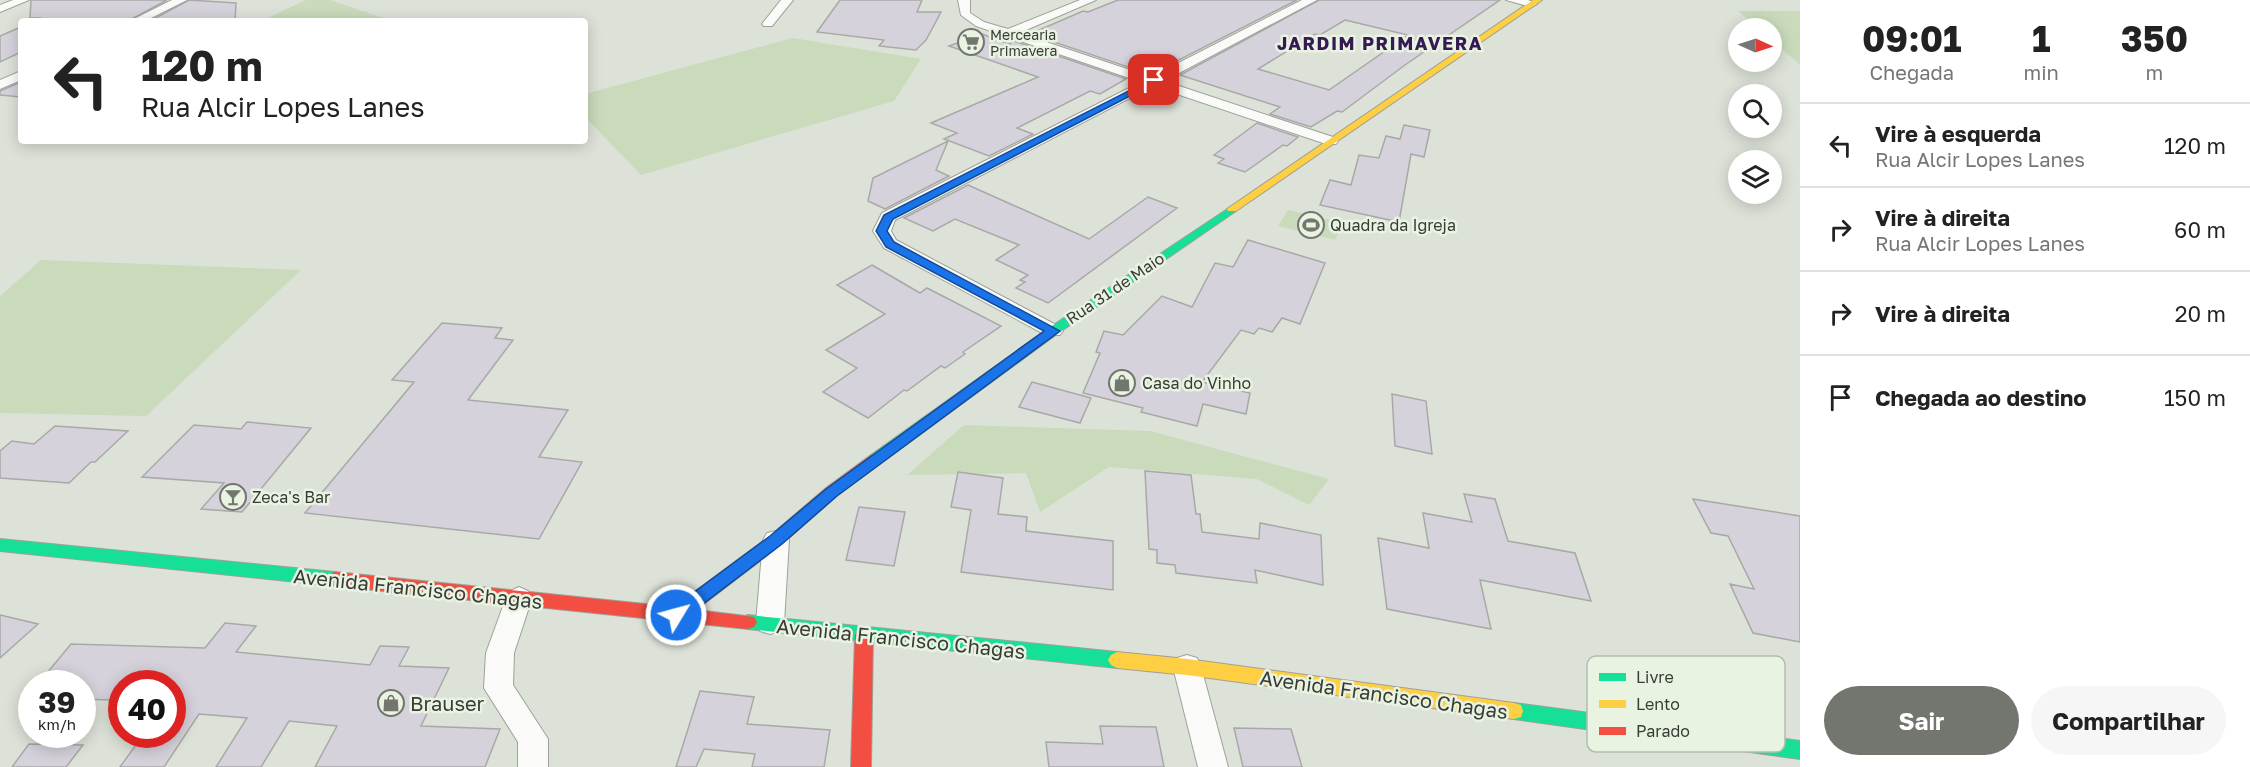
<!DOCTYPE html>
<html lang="pt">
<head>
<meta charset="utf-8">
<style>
	:root { --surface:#fff; --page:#f6f6f6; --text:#222; --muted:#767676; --line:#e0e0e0; --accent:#72766f }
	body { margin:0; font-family:"Golos Text",sans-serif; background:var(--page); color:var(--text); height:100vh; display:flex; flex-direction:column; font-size:22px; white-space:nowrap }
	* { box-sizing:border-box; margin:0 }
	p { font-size:20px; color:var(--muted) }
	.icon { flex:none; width:33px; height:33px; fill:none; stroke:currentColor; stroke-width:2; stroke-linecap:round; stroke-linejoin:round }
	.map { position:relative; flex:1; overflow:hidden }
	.drawer { display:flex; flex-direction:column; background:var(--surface); width:450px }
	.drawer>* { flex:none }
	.top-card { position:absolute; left:18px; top:18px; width:570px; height:126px; border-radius:6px; box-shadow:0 3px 15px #0003; background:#fff; color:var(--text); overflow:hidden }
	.needle { width:39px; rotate:93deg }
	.buttons { position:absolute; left:1728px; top:18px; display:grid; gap:12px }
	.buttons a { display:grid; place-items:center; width:54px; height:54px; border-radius:50%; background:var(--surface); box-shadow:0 3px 15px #0003; font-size:30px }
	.speed { position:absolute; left:18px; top:670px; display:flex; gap:12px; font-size:30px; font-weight:700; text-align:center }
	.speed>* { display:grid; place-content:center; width:78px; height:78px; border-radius:50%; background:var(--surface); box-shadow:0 3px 15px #0003; line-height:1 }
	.speed small { font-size:15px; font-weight:400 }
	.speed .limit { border:9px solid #d22; background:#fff; color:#111 }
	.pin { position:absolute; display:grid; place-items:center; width:51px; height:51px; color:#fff; margin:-26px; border-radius:12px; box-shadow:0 3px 9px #0006 }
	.me { position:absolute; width:66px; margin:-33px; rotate:53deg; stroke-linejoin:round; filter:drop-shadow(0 0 4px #0008) }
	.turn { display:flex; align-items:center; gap:21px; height:126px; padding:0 24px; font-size:27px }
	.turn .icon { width:78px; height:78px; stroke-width:2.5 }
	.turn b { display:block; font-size:42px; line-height:51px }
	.eta { display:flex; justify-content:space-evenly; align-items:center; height:102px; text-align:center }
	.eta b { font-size:36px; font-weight:700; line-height:42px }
	.action { display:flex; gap:12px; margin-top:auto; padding:12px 24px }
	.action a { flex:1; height:69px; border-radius:36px; background:var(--accent); color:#fff; font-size:24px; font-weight:700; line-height:69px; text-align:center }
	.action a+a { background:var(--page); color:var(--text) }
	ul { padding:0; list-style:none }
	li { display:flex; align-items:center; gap:18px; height:84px; padding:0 24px; border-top:2px solid var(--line) }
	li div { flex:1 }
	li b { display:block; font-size:22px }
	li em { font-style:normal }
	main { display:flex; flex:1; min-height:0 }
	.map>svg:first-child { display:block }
	.green { fill:#c9dbbb }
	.building { fill:#d5d2db; stroke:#a8a9a7; stroke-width:1.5; fill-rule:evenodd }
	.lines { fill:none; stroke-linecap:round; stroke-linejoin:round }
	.street-casing { stroke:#9ea19a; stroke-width:2 }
	.fast-casing { stroke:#9ea19a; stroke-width:2 }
	.slow-casing { stroke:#9ea19a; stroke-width:2 }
	.jam-casing { stroke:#9ea19a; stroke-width:2 }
	.street { fill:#fafbf9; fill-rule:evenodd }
	.fast { fill:#16e098; fill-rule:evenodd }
	.slow { fill:#ffcf43; fill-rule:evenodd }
	.jam { fill:#f24e42; fill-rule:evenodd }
	.route { fill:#1a73e8; stroke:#114b97; stroke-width:1.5 }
	.labels { text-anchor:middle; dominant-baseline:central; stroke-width:5; stroke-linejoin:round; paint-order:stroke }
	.far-poi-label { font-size:14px; fill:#393c36; stroke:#e9f3e2; text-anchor:start }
	.poi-label { font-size:16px; fill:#393c36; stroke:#e9f3e2; text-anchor:start }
	.street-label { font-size:16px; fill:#393c36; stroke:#e9f3e2 }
	.far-district-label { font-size:18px; font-weight:bold; letter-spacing:1.5px; fill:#361a53; stroke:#e9f3e2 }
	.near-street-label { font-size:20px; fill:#393c36; stroke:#e9f3e2 }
	.near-poi-label { font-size:20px; fill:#393c36; stroke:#e9f3e2; text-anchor:start }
	.key { fill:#e9f3e2; stroke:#b4bcae; stroke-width:1.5 }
	.key-label { font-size:16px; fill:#393c36 }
</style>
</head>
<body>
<main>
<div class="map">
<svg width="1800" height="767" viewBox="0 0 1800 767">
	<rect width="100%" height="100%" fill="#dde2d8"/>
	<path class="green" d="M305,0H330L392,21H262Z
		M1738,11H1800V65L1772,40V28H1758Z
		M793,38L921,59L894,101L641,175L585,117V94Z
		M1288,210L1343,223L1335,240L1278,226Z
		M41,260L301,270L146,416L0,413V296Z
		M964,425L1150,431L1329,479L1309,505L1257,479L1109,467L1040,512L1026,473L907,475Z"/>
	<path class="building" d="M31,0H167L128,21H34L41,18H30Z
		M189,0L236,3L235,21H150Z
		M840,0H922L917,12H941L926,40L916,50L879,46L884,40L817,32Z
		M1118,0H1297L1161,69L1149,66L1140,71L1030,34L1083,11L1088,12Z
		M1319,0H1500L1405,65L1342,112L1337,111L1311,127L1270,114L1280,107L1180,75ZM1345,20L1408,35L1329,90L1258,69L1315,34L1320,35Z
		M21,27V52L0,62V36Z
		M982,34L1009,44L1014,41L1126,79L1100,94L1090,91L1017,128L1033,134L989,156L944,139L957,133L931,123L1038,77L949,46Z
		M21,82V97L0,95V91Z
		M1257,123L1298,137L1287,146L1283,145L1245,172L1218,163L1224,159L1214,155Z
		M1404,125L1430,130L1424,157L1411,154L1399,222L1320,205L1330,180L1351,185L1359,155L1379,158L1386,136L1400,139Z
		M948,141L936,170L949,176L885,209L868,201L873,178Z
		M968,185L1089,239L1148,197L1177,208L1048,303L1016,288L1025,282L1020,280L1028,275L996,260L1019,245L955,219L933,231L904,218Z
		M1248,240L1325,263L1300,324L1282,318L1272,332L1259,328L1254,334L1241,330L1202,382L1250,393L1246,414L1203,404L1197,426L1141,412L1143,408L1083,393L1100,353L1096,352L1104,331L1123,335L1162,296L1192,307L1215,263L1233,267Z
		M872,265L920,293L927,288L1001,326L963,352L965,354L945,368L941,366L907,391L904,390L868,418L823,392L857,368L826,350L885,314L837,285Z
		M442,323L502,328L495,338L513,340L468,400L568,410L539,457L582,462L539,539L305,513L414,382L392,380Z
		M1032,382L1091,398L1080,423L1019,407Z
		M1392,394L1426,401L1432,454L1395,446Z
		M247,422L311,428L242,512L201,509L224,483L142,477L194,425L241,429Z
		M55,426L128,431L95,462H91L69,483L0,478V451L12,441L34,444Z
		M1145,471L1191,475L1196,514H1200L1202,532L1259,539L1260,523L1321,535L1323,585L1255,570L1257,583L1176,573L1175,565L1157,563V550L1149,549Z
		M958,472L1003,478L998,514L1027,517L1026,531L1113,541V590L961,572L971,510L951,507Z
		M1464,494L1495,499L1508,541L1575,553L1591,601L1480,580L1491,629L1387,609L1378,538L1429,548L1423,513L1472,522Z
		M1693,499L1800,516V642L1753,633L1730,584L1754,589L1728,536L1711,533Z
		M859,507L905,512L894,566L846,560Z
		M0,615L38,624L0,658Z
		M225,623L256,626L236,652L370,665L380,646L409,647L399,666L449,668L421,726L500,729L485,767H315L337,726L289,721L261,767H216L247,718L199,714L164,767H120L143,735H172V684H122L111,700L82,699V684H38L71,644L205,648Z
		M700,691L754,697L747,724L830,730L824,767H752L755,754L704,749L696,767H676Z
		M1100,726L1156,727L1164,767H1049L1046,742L1103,744Z
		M1234,728L1291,729L1302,767H1243Z
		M29,744L83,745L66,767H12Z"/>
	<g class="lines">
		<defs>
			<path id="street" d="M13,0H29L0,12V5Z
				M172,0H187L145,21H130Z
				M781,0H793L772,26H764L762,24Z
				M958,0H970V13L984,22L1008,29L1080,0H1096L1019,33L1151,77L1302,0H1317L1164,81L1336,138L1338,141L1336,144H1326L1153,86L895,220L891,231L896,240L1060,327L1063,331L1060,335H1046L884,248L873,231L882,213L1141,82L976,26L961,15Z
				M1506,0H1528L1537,4L1531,7Z
				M21,71V80L0,89V80Z
				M776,531L785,533L789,540L784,623L780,631L770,634L760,631L756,623L763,540L767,533Z
				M519,587L528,591L532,598L514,653L513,685L548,739V767H518V742L484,688L486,653L506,598L510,591Z
				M1187,655L1197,658L1201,667L1228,767H1198L1173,667L1177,658Z"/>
			<path id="fast" d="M1232,206L1236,207V211L1057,334L881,463H871L869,459L871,455L1049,328Z
				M0,539L335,572L341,574L343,579L341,584L335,586L0,551Z
				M748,615L1117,652L1123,655L1126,660L1123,665L1117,668L748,629L742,627L739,622L742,617Z
				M1514,703L1800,741V759L1514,719L1507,717L1505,711L1507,705Z"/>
			<path id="slow" d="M1533,0H1542L1236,211H1228L1227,209Z
				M1117,652L1187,659L1514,703L1521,705L1523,711L1521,717L1514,719L1187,675L1117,668L1111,665L1108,660L1111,655Z"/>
			<path id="jam" d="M876,454L881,455L883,459L881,463L836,496L782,544L696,610L754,617L757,622L754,627L748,629L335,586L329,584L327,579L329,574L335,572L674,607L770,536L826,488L871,455Z
				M864,628L870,630L873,635L871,767H851L855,635L858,630Z"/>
		</defs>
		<use href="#street" class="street-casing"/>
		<use href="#fast" class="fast-casing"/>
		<use href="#slow" class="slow-casing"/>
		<use href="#jam" class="jam-casing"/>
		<use href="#street" class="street"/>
		<use href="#fast" class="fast"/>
		<use href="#slow" class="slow"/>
		<use href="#jam" class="jam"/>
	</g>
	<path class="route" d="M1154,78L1158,80L1157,82L893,219L887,231L894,242L1060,331L837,496L782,544L682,620L676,622L670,620L667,615L670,610L770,536L826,489L1044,331L886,247L876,231L884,215Z"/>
	<defs>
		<symbol id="supermarket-ring" viewBox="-11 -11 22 22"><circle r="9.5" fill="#e9f3e2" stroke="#72766f" stroke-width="1.5"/><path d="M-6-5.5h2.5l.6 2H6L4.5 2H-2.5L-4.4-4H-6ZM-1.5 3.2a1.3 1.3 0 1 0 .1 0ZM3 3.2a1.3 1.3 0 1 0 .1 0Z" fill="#72766f"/></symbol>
		<symbol id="stadium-ring" viewBox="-11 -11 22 22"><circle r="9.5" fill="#e9f3e2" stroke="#72766f" stroke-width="1.5"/><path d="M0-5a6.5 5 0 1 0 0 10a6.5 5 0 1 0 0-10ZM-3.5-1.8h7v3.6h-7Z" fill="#72766f"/></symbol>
		<symbol id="shop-ring" viewBox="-11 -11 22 22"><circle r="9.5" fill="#e9f3e2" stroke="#72766f" stroke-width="1.5"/><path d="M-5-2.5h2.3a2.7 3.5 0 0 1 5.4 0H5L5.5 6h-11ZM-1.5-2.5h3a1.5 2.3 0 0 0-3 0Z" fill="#72766f"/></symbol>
		<symbol id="bar-ring" viewBox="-11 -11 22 22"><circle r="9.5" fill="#e9f3e2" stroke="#72766f" stroke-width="1.5"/><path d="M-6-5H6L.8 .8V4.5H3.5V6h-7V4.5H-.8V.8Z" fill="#72766f"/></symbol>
	</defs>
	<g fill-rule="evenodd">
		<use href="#supermarket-ring" x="956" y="27" width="30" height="30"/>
		<use href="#stadium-ring" x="1296" y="210" width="30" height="30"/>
		<use href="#shop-ring" x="1107" y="368" width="30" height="30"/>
		<use href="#bar-ring" x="218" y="482" width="30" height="30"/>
		<use href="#shop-ring" x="376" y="688" width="30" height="30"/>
	</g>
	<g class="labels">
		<g class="far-poi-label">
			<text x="990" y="34">Mercearia<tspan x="990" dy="16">Primavera</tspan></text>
		</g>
		<g class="poi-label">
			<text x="1330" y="225">Quadra da Igreja</text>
			<text x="1142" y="383">Casa do Vinho</text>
			<text x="252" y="497">Zeca's Bar</text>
		</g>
		<g class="street-label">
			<text transform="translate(1115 288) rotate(-34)">Rua 31 de Maio</text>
		</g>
		<g class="far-district-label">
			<text x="1380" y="43">JARDIM PRIMAVERA</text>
		</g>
		<g class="near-street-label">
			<text transform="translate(418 588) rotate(6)">Avenida Francisco Chagas</text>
			<text transform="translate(901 638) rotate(6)">Avenida Francisco Chagas</text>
			<text transform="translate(1384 694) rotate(8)">Avenida Francisco Chagas</text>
		</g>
		<g class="near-poi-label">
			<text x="410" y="703">Brauser</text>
		</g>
	</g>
	<rect x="1587" y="656" width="198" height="96" rx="9" class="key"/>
	<rect x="1599" y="673" width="27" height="8" fill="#16e098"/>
	<rect x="1599" y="700" width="27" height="8" fill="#ffcf43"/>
	<rect x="1599" y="727" width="27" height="8" fill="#f24e42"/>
	<g class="key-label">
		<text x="1636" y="683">Livre</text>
		<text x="1636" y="710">Lento</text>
		<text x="1636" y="737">Parado</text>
	</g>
</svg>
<div class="buttons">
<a><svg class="needle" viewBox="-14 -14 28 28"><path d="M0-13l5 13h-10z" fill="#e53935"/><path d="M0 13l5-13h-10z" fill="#767676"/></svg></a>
<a><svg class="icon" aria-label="search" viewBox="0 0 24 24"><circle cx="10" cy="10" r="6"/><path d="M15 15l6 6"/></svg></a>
<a><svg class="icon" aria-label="layers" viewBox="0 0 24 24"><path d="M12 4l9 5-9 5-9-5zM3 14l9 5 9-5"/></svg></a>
</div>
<div class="speed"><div>39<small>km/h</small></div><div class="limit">40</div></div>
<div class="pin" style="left:1154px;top:80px;background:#d93025"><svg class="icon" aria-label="arrive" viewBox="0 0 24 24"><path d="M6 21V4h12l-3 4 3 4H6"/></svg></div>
<svg class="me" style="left:676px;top:615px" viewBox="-20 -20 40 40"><circle r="17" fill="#1a73e8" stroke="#fff" stroke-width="3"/><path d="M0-11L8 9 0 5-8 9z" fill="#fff"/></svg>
<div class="top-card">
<div class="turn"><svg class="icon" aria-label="left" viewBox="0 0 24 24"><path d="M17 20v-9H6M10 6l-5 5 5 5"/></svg><div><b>120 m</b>Rua Alcir Lopes Lanes</div></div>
</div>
</div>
<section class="drawer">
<div class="eta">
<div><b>09:01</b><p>Chegada</p></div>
<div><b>1</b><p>min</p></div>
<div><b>350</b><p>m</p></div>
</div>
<ul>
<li><svg class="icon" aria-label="left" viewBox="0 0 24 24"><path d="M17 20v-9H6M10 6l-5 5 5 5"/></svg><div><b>Vire à esquerda</b><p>Rua Alcir Lopes Lanes</p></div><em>120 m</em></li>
<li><svg class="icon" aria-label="right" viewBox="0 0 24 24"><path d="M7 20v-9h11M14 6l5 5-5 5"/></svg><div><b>Vire à direita</b><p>Rua Alcir Lopes Lanes</p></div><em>60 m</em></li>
<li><svg class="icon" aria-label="right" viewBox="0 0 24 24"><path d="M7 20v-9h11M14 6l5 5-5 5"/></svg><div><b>Vire à direita</b></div><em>20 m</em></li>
<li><svg class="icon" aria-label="arrive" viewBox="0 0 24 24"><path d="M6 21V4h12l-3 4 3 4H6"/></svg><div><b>Chegada ao destino</b></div><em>150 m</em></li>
</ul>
<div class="action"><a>Sair</a><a>Compartilhar</a></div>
</section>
</main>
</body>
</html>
